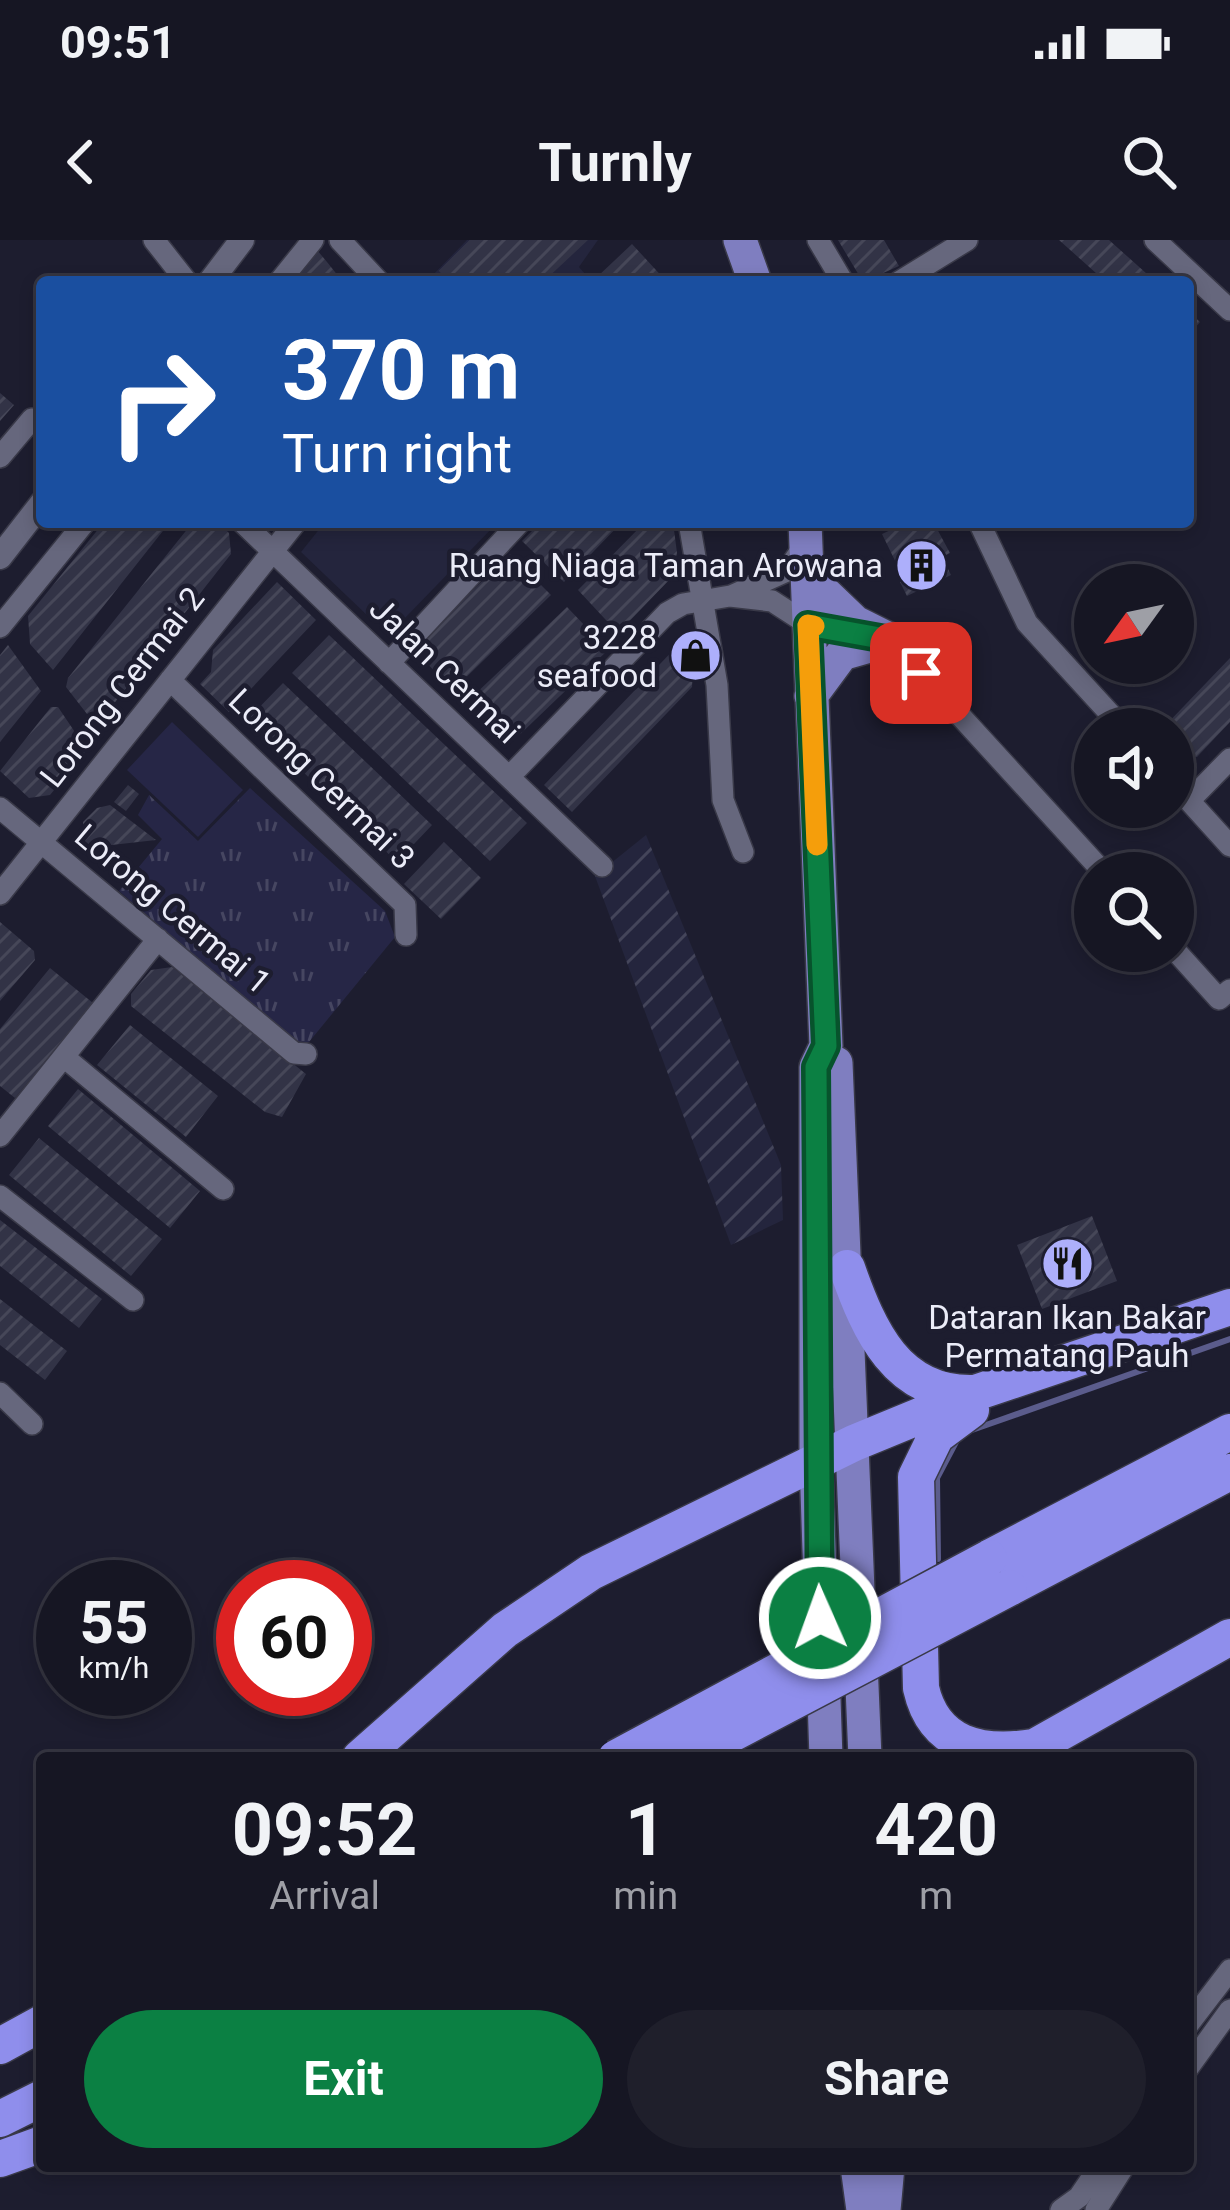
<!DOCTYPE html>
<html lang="en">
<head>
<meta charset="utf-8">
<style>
	:root { --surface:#161623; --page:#1f1f2b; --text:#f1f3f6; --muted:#9e9fa6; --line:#353541; --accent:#0b8043 }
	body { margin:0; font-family:Roboto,sans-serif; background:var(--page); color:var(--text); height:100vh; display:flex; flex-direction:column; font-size:45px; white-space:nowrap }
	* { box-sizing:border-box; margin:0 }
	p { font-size:39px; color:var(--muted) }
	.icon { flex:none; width:66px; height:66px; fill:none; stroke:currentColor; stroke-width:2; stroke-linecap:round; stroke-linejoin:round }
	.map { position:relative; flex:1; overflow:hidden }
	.details { position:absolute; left:36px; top:1512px; width:1158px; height:420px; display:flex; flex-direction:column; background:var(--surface); border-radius:12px; box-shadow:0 6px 18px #0003,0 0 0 3px var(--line) }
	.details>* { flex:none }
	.hud { position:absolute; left:36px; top:36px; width:1158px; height:252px; border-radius:12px; box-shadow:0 6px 18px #0003,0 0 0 3px var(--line); background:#1a4fa0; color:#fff; overflow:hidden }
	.needle { width:78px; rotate:237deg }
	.fabs { position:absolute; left:1074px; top:324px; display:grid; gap:24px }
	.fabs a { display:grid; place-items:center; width:120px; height:120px; border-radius:50%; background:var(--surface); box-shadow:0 6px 18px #0003,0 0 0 3px var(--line); font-size:60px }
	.speed { position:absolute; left:36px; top:1320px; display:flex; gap:24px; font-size:60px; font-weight:700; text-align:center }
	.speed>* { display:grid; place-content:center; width:156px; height:156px; border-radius:50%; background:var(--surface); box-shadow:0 6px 18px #0003,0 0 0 3px var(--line); line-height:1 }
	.speed small { font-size:30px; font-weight:400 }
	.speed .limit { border:18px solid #d22; background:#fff; color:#111 }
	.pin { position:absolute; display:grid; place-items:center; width:102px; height:102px; color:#fff; margin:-51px; border-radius:24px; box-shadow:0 6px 18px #0006 }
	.me { position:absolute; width:132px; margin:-66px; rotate:358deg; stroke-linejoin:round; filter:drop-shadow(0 0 9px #0008) }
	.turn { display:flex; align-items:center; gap:42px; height:252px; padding:0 48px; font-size:54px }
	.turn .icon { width:156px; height:156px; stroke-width:2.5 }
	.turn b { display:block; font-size:84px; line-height:102px }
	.eta { display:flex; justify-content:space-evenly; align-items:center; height:204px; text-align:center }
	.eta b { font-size:72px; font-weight:700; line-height:84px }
	.cta { display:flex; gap:24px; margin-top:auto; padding:24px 48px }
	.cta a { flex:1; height:138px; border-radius:72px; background:var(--accent); color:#fff; font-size:48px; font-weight:700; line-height:138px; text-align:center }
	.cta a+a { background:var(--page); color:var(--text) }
	.status { display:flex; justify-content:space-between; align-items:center; height:84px; padding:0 60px; background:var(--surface); direction:ltr }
	.status svg { height:33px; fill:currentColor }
	header { display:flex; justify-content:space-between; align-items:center; height:156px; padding:0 48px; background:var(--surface); font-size:54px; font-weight:700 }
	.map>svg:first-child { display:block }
	.built { fill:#24253d }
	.industrial { fill:url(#industrial-furrows) }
	.grass { fill:url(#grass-tufts) }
	.pitch { fill:#262646 }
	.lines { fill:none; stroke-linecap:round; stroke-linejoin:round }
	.stream { stroke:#5b5c8c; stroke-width:6 }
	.building { fill:url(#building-hatch) }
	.minor-casing { stroke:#393948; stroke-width:24 }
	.tertiary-casing { stroke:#393948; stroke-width:27 }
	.primary-casing { stroke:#393948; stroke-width:36 }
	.motorway-casing { stroke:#393948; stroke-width:39 }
	.minor { stroke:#66677d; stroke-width:21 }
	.tertiary { stroke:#66677d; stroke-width:24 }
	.primary { stroke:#7f7ec0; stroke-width:33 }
	.motorway { stroke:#8f8eec; stroke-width:36 }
	.motorway-bridge-casing { stroke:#393948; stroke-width:39; stroke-linecap:butt }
	.motorway-bridge { stroke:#8f8eec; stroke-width:36 }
	.route-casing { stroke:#07532c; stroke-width:30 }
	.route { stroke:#0b8043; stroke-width:21 }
	.slow { stroke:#f59e0b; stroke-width:21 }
	.labels { text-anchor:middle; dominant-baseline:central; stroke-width:9; stroke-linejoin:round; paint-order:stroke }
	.poi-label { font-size:33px; fill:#ebecf8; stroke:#1d1d2f; text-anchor:end }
	.street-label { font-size:33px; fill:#ebecf8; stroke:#1d1d2f }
</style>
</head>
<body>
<div class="status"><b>09:51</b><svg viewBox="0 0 49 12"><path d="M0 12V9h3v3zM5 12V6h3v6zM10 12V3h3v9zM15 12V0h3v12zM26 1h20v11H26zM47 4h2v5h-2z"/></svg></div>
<header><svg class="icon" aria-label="back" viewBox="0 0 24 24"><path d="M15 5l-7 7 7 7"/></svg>Turnly<svg class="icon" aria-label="search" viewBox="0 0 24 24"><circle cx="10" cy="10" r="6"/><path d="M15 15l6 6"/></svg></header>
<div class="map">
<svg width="1230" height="1970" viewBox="0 0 1230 1970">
	<defs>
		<pattern id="industrial-furrows" width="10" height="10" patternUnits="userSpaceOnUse" patternTransform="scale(3)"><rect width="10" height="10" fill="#24253d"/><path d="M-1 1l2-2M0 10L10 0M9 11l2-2" fill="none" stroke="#44455a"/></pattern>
		<pattern id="grass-tufts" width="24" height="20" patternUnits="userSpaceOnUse" patternTransform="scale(3)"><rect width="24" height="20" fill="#262646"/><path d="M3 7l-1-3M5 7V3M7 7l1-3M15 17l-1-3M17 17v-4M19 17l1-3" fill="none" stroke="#464661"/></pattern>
		<pattern id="building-hatch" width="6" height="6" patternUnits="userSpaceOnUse" patternTransform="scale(3)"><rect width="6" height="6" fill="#323346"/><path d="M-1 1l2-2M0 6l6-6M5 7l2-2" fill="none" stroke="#464758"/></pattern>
	</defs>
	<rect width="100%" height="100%" fill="#1d1d2f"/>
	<path class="built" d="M467,0H598L579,27L592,42H426Z
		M325,282H498L405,378L371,379L301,312Z"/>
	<path class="industrial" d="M646,595L781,925L783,980L731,1005L595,636Z"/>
	<path class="grass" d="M250,548L385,671L395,697L309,802L295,803L119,651L162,599L138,575L149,555L198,601Z"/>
	<path class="pitch" d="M172,482L243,550L198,597L127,530Z"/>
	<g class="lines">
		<path class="stream" d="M972,1190L1230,1099
			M938,1319L937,1238L956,1202"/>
	</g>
	<path class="building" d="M470,0H588L543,42H449L439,31Z
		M838,0H884L899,26L863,42Z
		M1059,0H1109L1156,42H1106Z
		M632,4L667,42L596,38Z
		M317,10L327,22L343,42H292Z
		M1188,71L1200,82L1188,96Z
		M0,153L14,165L0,181Z
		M104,282H170L53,430L30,404L28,376Z
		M193,282H218L229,293L231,314L105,475L87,474L66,447L68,438Z
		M541,282H622L564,342L522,301Z
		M645,282H673L677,313L671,338L618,393L578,350Z
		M889,282H945L936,287L950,313L942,317L951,335L907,356L900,342L912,336L903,337L882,294L893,289Z
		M510,314L551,355L453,450L413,409Z
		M277,342L316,380L229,472L200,444L211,432L213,410Z
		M567,367L608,410L511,503L470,459Z
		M329,395L527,583L490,621L292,433Z
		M683,400L694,411L692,447L572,572L544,545Z
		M8,405L41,451L0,502V415Z
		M1230,418V482L1197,517L1173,516V489H1162Z
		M283,443L432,585L397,622L248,479Z
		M51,467H58L87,510L50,555L29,558L0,531Z
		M128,545L139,554L126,571L114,562Z
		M110,565L156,600L85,608L83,582L97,568Z
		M444,602L481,638L441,679L404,644Z
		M0,682L34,711L35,720L0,761Z
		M172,727L306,834L282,877L265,872L131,766V754L151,730Z
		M50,728L93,763L15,858L0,846V789Z
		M130,785L218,856L186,897L97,825Z
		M78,849L200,951L170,988L48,886Z
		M39,898L162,999L131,1036L9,935Z
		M1092,976L1117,1041L1042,1069L1017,1005Z
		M0,980L102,1059L79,1088L0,1026Z
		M0,1059L67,1111L45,1140L0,1105Z"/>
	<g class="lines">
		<defs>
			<path id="minor" d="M154,0L187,42
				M340,0L379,42
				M818,0L843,42
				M1155,0L1230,70
				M279,42L313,0
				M899,42L967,0
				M0,217L32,179
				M242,282L602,626
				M689,282L717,445L723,560L743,612
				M979,282L1027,383L1124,489
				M731,356L787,331L806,303
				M0,387L85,282
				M389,423L520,282
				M170,440L405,665L406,695
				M509,537L667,373L683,364L730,356L772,361L809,385L891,400L1104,633
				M1173,543L1230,606
				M1189,561L1230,519
				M0,568L294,813L306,814
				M0,654L296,282
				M1173,708L1219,759L1230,750
				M64,817L223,949
				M0,896L158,699
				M0,956L133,1060
				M0,1153L32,1184
				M1188,1785L1230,1730
				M1188,1828L1230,1770
				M1061,1970L1079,1957L1100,1926
				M1096,1970L1124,1926"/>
			<path id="tertiary" d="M210,42L242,0
				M0,317L42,263"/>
			<path id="primary" d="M740,0L755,42
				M805,282L826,806L816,827V1222L826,1518
				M807,336L855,382L891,400
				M811,456L842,414L891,400
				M836,823L865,1518
				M857,1926L863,1970
				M884,1970L888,1926"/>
			<path id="motorway" d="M847,1028C869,1091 897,1155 973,1153
				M971,1170L936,1196L916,1237L921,1448C934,1506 982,1515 1033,1507
				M989,1318L1230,1192
				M1009,1348L1230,1232
				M360,1518L505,1390L591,1332L854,1203L978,1152L1230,1067
				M1015,1518L1230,1397
				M0,1806L42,1783
				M0,1879L42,1858
				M0,1919L42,1904"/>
		</defs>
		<use href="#minor" class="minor-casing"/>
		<use href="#tertiary" class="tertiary-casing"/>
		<use href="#primary" class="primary-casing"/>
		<use href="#motorway" class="motorway-casing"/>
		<use href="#minor" class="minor"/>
		<use href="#tertiary" class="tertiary"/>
		<use href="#primary" class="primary"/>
		<use href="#motorway" class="motorway"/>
		<defs>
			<path id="motorway-bridge" d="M616,1518L989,1318
				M686,1518L1009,1348"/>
		</defs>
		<use href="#motorway-bridge" class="motorway-bridge-casing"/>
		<use href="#motorway-bridge" class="motorway-bridge"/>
	</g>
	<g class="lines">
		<defs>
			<path id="route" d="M820,1378L816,827L826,806L808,385L891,400L921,433"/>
		</defs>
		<use href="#route" class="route-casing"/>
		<use href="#route" class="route"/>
		<path class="slow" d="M814,386L808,385L817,605"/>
	</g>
	<defs>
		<symbol id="building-disc" viewBox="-11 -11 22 22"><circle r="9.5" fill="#adaffb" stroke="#1d1d2f"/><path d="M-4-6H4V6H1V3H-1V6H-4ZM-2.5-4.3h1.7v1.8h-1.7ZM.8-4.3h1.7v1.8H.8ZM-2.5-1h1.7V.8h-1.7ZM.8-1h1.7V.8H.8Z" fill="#111"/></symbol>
		<symbol id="shop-disc" viewBox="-11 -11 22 22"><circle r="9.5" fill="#adaffb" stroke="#1d1d2f"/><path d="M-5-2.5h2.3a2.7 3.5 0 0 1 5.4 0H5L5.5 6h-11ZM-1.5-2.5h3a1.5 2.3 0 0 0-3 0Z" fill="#111"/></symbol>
		<symbol id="restaurant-disc" viewBox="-11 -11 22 22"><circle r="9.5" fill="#adaffb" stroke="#1d1d2f"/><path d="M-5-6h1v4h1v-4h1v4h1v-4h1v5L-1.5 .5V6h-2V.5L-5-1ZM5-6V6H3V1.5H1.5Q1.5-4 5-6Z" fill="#111"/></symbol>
	</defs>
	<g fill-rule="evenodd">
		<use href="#building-disc" x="892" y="296" width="59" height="59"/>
		<use href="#shop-disc" x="666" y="386" width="59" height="59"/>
		<use href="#restaurant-disc" x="1038" y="994" width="59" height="59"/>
	</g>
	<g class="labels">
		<g class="poi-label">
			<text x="883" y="325">Ruang Niaga Taman Arowana</text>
			<text x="657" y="397">3228<tspan x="657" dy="38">seafood</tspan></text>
			<text x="1067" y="1077" text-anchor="middle">Dataran Ikan Bakar<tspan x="1067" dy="38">Permatang Pauh</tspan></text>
		</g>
		<g class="street-label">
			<text transform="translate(445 430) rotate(44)">Jalan Cermai</text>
			<text transform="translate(122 447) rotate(-52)">Lorong Cermai 2</text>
			<text transform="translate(322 539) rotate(44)">Lorong Cermai 3</text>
			<text transform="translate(173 669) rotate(40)">Lorong Cermai 1</text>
		</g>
	</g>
</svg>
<div class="fabs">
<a><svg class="needle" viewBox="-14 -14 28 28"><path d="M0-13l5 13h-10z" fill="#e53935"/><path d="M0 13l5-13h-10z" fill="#9e9fa6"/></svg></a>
<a><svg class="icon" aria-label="sound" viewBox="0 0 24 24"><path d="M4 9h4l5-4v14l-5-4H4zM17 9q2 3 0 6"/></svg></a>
<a><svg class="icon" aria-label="search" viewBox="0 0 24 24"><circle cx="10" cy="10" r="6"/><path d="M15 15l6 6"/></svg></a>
</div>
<div class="speed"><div>55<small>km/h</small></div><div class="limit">60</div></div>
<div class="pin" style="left:921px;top:433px;background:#d93025"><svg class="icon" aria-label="arrive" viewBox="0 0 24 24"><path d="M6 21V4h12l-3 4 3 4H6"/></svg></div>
<svg class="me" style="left:820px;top:1378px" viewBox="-20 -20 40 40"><circle r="17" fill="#0b8043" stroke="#fff" stroke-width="3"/><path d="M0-11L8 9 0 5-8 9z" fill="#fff"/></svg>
<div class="hud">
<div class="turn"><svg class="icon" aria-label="right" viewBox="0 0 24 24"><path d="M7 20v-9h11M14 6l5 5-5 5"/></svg><div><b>370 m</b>Turn right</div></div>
</div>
<section class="details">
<div class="eta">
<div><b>09:52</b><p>Arrival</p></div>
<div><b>1</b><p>min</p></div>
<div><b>420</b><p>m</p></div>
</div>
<div class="cta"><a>Exit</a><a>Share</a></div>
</section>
</div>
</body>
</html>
